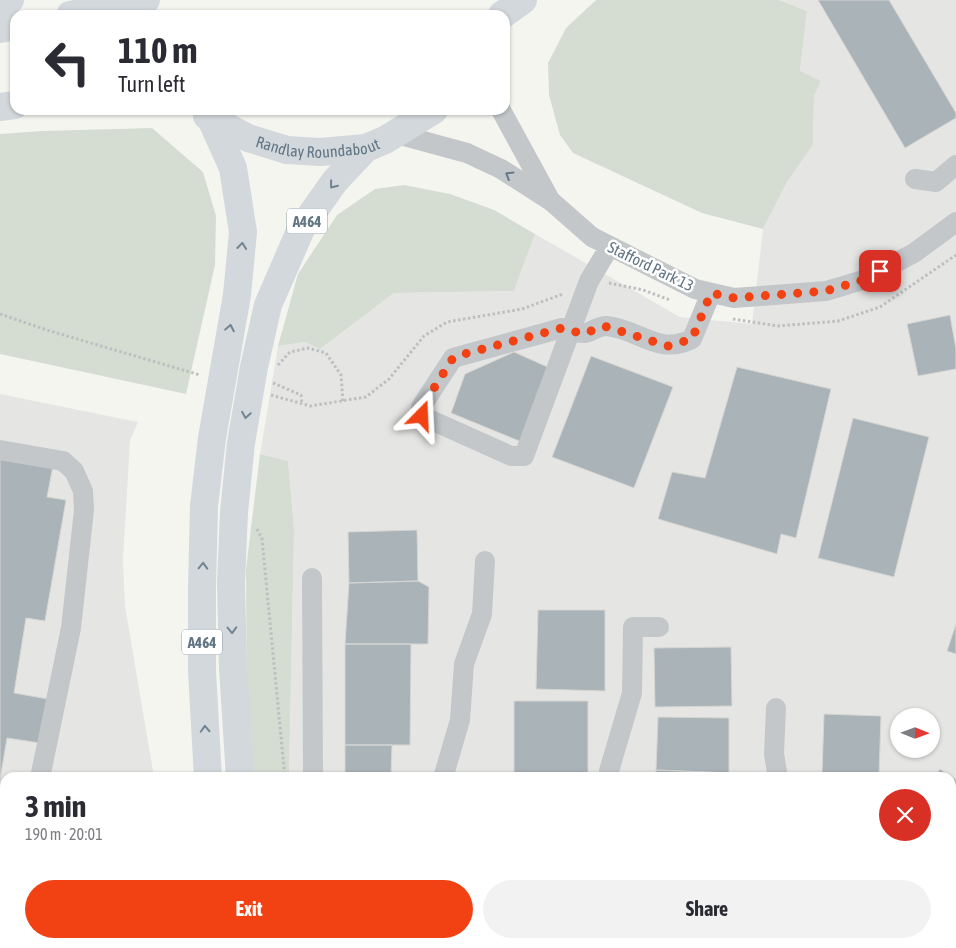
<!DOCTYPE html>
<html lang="en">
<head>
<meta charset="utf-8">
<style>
	:root { --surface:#fff; --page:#f2f2f3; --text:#2b2b33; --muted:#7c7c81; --accent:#f24213 }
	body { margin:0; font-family:"Asap Condensed",sans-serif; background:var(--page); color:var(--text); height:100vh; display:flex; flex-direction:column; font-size:19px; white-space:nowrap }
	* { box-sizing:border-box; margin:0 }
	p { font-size:16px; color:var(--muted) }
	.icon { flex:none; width:28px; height:28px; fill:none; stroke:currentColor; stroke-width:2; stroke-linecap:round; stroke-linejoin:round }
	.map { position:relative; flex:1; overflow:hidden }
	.side { position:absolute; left:0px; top:772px; width:956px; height:176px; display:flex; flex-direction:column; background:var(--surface); border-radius:15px 15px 0 0; box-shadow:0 1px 4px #0004 }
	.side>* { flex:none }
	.hud { position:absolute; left:10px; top:10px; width:500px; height:105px; border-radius:15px; box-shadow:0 1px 4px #0004; background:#fff; color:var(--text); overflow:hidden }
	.needle { width:32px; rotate:91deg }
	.fabs { position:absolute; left:890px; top:708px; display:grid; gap:10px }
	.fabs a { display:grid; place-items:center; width:50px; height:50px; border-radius:50%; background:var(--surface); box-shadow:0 1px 4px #0004; font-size:25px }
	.pin { position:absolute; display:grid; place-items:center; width:42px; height:42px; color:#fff; margin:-21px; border-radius:10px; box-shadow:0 2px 8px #0006 }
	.me { position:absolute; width:55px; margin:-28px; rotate:21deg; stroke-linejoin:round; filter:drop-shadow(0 0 4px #0008) }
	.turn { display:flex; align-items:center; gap:18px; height:105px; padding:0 25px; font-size:22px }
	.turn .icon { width:65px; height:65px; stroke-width:2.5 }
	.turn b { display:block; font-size:35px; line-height:42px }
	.round { display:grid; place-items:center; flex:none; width:52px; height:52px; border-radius:26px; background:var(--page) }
	.summary { display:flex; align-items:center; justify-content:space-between; height:85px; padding:0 25px }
	h1 { font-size:30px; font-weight:700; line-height:38px }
	.primary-button { display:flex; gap:10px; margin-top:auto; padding:10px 25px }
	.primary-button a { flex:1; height:58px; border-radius:30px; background:var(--accent); color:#fff; font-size:20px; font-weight:700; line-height:58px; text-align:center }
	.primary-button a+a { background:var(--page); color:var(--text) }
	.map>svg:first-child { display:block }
	.built { fill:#e5e6e4; fill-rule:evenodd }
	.green { fill:#d5dcd1 }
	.building { fill:#aab3b8; stroke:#d6d6d3 }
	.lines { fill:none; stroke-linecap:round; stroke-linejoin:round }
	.path { stroke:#bdbfc1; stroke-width:3; stroke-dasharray:2.5 2.5; stroke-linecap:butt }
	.minor { stroke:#c3c7ca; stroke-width:20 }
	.highway { stroke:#d2d8dc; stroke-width:28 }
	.oneway { stroke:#667988 }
	.oneway2 { stroke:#728491 }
	.route { stroke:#f24213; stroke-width:9; stroke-dasharray:0 16.2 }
	.labels { text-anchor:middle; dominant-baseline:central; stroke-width:5; stroke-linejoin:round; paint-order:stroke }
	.shield { fill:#fff; stroke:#909ea9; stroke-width:1 }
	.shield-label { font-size:15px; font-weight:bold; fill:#617584 }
	.street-label { font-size:16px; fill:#617584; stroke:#fff }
</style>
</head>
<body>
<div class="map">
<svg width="956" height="948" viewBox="0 0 956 948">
	<rect width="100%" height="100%" fill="#f5f5f0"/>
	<path class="built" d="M779,0H956V948H324L323,944H951V778L289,777L294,529L288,461L260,454L278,346L305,342L320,349L394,293L514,291L535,234L680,317L752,324L763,229L787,182L813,145L814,96L821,81L800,72L807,11ZM899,716H931V749H899Z
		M0,394L138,422L130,441L123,560L125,606L154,777L5,778V944H186L187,948H0Z"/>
	<path class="green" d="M596,0H779L807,11L800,71L821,81L814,96L813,145L787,182L763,229L702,213L573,153L560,135L549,95L548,63L566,28Z
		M152,128L203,172L216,216L215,265L186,394L0,354V134L42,131Z
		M404,185L450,194L494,210L535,234L514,291L394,293L320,349L305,342L278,346L298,274L337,215L375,189Z
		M260,454L288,461L294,529L289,777L253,778L247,736L246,569Z"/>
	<path class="building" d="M818,0H889L956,113V118L905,148Z
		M950,315L956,349V369L918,376L907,324Z
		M514,352L552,369L524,443L451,413L465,374Z
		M591,356L673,387L634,488L552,457Z
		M737,367L831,389L796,538L781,534L777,554L658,519L672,472L705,478Z
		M853,418L929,437L894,577L818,558Z
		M0,457L53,466L47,497L66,500L45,621L26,618L14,693L48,699L40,743L7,738L0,780Z
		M417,530L418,581L349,583L348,532Z
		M418,581L429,587L428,644H345L349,583Z
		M538,610H605V691L536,689Z
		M956,624V654L947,651Z
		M345,644H411L410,745H345Z
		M731,647L732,706L655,707L654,648Z
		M514,701H588V777H514Z
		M824,714L881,716L879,776L822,774Z
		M658,717L729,718V773L656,770Z
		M345,745H392L391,778H345Z
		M940,769L956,780V858L951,855V778H934Z
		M656,770L729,773V778H656Z
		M376,944H501V948H376Z
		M584,944H665V948H585Z"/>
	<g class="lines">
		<path class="path" d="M609,283L643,290L670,300
			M0,314L50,331L200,375
			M733,319L778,326L838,321L880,307L956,255
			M278,365L290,352L308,348L326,353L341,375L343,402
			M273,383L301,395L302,404
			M271,395L310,406L366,397L389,379L424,336L447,322L522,309L563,294
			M257,529L262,539L285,778"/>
		<path class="minor" d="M501,110L549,198
			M397,134L467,153L501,169L551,201L592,237L695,289L734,298L826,291L863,280L914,253L956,222
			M915,179L936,182L956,165
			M610,246L589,281L524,456H511L422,416L421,407L453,358L562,328C569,329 578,334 585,333C592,332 599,325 607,326C639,329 658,356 692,339L711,293
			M0,450L63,461L74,471L83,491L84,510L71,628L40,778
			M312,578L313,778
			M776,708L774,754L778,778
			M443,778L460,720L464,664L482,614L485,561
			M609,778V771L632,693L633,627H659
			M0,846H5
			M951,921L956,917
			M335,944L336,948
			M875,944V948
			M527,948V944
			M690,948V944
			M923,948L928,944"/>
		<g class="highway">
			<path d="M0,2L10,0"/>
			<path d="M70,15L146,0"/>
			<path d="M502,15L523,0"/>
			<path d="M0,29L15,26"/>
			<path d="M0,107L15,105"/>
			<path id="s1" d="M207,116L248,138L287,150L320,152L366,148L385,140L434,110"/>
			<path d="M208,778L202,671V588L204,506L212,438L237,295L243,232L233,168L211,119"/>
			<path d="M240,778L233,668L231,584L234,512L241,443L254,367L268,305L301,229L335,181L366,148"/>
			<path d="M237,944L238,948"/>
			<path d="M270,944L271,948"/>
		</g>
	</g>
	<defs><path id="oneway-chevron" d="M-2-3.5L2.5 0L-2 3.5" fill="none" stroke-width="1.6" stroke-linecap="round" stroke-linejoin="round" transform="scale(1.25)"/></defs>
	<use class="oneway" href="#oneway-chevron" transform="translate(509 175) rotate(-148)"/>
	<g class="oneway2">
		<use href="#oneway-chevron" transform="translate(333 185) rotate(128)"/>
		<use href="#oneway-chevron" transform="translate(242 246) rotate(-84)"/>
		<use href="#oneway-chevron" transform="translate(230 328) rotate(-79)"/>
		<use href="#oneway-chevron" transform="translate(246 415) rotate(99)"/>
		<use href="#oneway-chevron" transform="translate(203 566) rotate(-88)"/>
		<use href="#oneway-chevron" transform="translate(232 630) rotate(88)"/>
		<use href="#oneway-chevron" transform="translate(205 729) rotate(-93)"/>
	</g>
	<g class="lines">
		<path class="route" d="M422,416V407L453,358L464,354L562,328L583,334L604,326L668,346L692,339L711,293L734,298L826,291L863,280L880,271"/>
	</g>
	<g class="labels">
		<g class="shield">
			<rect x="287" y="208.5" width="40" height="25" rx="4"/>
			<rect x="182" y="629.5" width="40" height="25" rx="4"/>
		</g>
		<g class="shield-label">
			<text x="307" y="221">A464</text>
			<text x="202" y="642">A464</text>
		</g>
		<g class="street-label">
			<text stroke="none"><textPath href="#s1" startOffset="118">Randlay Roundabout</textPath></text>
			<text transform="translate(651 266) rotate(26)">Stafford Park 13</text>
		</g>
	</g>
</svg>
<div class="fabs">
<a><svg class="needle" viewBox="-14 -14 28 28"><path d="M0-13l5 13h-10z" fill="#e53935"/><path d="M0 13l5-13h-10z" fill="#7c7c81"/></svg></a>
</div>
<div class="pin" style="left:880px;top:271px;background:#d93025"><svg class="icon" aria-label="arrive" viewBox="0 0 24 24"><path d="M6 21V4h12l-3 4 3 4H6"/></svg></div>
<svg class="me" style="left:422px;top:416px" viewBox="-20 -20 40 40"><path d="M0-17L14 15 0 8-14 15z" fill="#f24213" stroke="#fff" stroke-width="4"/></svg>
<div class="hud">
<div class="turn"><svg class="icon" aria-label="left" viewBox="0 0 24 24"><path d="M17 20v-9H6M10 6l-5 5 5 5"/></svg><div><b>110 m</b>Turn left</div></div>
</div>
<section class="side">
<div class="summary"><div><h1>3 min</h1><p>190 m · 20:01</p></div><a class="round" style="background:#d93025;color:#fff"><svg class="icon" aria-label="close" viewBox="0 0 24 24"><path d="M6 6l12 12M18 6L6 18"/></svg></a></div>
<div class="primary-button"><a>Exit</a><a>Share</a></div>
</section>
</div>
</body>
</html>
